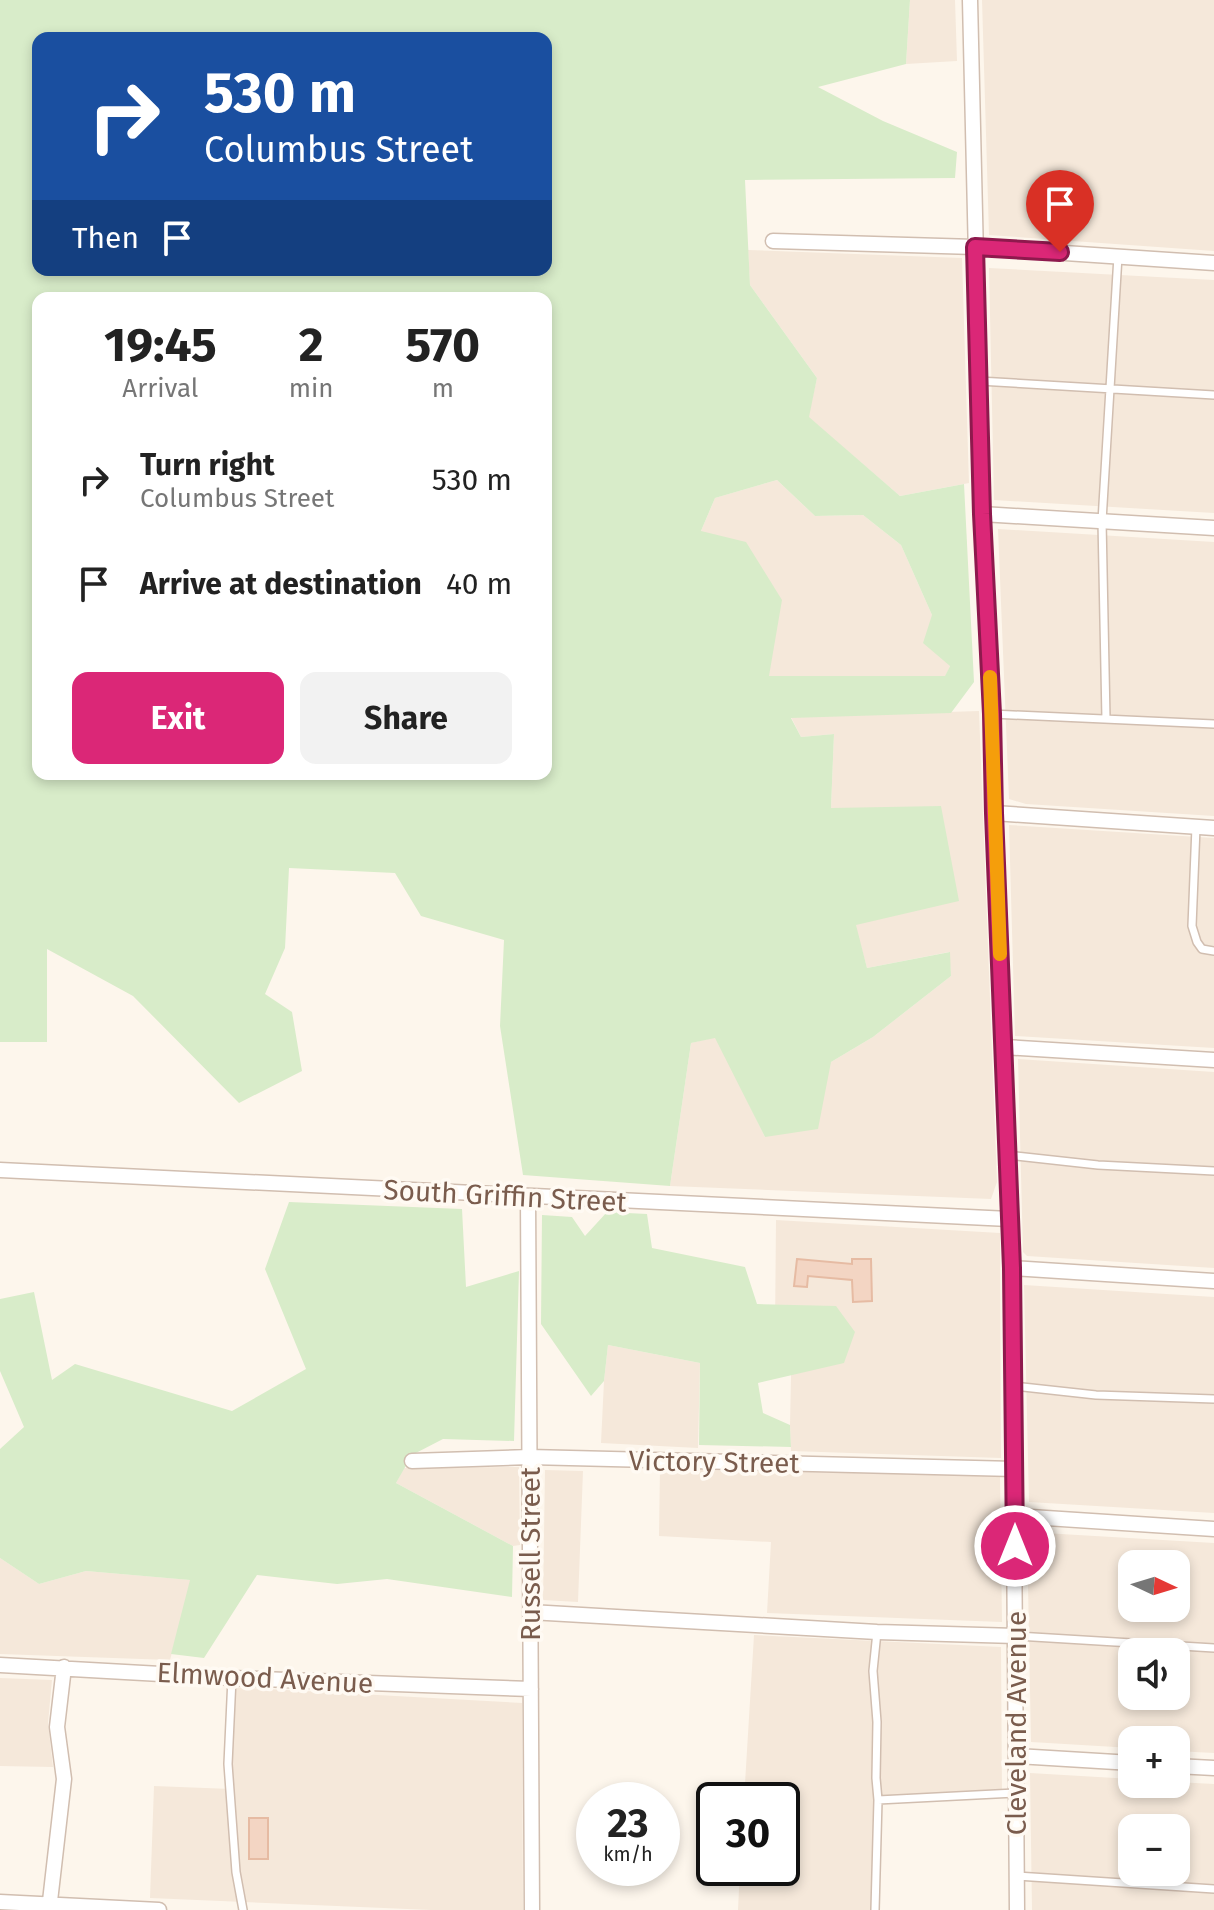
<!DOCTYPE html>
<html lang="en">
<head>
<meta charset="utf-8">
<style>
	:root { --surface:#fff; --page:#f2f2f2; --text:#222; --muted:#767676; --accent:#db2777 }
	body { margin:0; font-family:"Fira Sans",sans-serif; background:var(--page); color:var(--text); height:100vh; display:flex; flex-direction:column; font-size:30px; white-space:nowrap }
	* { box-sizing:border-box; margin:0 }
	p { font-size:26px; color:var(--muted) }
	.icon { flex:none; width:44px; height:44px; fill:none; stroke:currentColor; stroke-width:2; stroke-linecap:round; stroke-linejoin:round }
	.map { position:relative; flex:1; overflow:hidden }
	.drawer { position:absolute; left:32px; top:292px; width:520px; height:488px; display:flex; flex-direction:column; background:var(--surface); border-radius:16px; box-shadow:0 4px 12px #0003 }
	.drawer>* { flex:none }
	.guide { position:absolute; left:32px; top:32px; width:520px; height:244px; border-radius:16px; box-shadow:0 4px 12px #0003; background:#1a4fa0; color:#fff; overflow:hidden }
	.needle { width:52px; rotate:94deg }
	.controls { position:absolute; left:1118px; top:1550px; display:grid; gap:16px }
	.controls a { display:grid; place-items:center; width:72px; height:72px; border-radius:16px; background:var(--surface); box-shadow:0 4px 12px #0003; font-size:40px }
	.speed { position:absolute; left:576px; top:1782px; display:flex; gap:16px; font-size:40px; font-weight:700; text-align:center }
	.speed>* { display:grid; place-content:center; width:104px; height:104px; border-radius:50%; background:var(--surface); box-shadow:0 4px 12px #0003; line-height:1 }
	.speed small { font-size:20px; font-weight:400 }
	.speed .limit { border:4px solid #111; border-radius:12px; background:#fff; color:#111 }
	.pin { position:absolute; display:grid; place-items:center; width:68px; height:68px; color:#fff; margin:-82px -34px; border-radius:50% 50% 50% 0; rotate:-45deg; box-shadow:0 0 8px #0007 }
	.pin .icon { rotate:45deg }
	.me { position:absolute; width:88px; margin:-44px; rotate:0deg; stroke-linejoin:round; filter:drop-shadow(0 0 6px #0008) }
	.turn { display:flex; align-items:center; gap:28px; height:168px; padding:0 40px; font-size:36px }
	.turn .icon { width:104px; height:104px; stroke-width:2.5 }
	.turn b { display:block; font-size:56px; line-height:68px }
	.then { display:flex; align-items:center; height:76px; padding:0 40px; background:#0003; gap:16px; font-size:30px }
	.eta { display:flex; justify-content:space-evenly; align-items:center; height:136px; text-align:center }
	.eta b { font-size:48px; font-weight:700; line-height:56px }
	.primary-button { display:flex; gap:16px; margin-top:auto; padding:16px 40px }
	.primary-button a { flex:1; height:92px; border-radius:16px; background:var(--accent); color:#fff; font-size:32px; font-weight:700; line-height:92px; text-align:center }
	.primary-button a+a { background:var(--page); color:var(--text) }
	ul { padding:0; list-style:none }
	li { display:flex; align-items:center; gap:24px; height:104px; padding:0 40px }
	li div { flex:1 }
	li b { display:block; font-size:30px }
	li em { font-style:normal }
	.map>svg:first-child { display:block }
	.residential { fill:#f5e8da; fill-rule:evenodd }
	.green { fill:#d8ecc9; fill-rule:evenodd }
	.building { fill:#f3d5c3; stroke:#e6bba3; stroke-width:2 }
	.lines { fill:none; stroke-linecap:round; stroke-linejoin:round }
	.service-casing { stroke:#d1beb0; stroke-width:10 }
	.minor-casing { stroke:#d1beb0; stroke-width:17 }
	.service { stroke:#fff; stroke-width:7 }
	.minor { stroke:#fff; stroke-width:14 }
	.route-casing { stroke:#8e194d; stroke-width:20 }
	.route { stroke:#db2777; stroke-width:14 }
	.slow { stroke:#f59e0b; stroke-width:14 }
	.labels { text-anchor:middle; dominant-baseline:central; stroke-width:7; stroke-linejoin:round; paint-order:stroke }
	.street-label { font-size:28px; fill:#7a5c4d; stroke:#fffaf3 }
</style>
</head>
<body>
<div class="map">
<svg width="1214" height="1910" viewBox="0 0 1214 1910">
	<rect width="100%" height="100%" fill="#fdf6ec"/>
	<path class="residential" d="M910,0H955L957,61L906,64Z
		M982,0H1214V251L989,235Z
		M748,250L962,258L969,483L900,496L808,417L817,378L750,285Z
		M989,268L1214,280V513L994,500Z
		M777,480L815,516L863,515L901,545L932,615L950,666L945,677L769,676L701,531L715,498Z
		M998,529L1214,542V816L1026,804L1009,799Z
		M979,711L997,1182L991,1199L670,1186L691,1043L716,1037L765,1137L831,1062L873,1037L951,976L949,952L867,968L855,925L831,808L834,734L801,737L791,717Z
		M1009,825L1214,838V1048L1015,1036Z
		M1018,1059L1214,1072V1268L1027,1256L1023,1252Z
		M776,1220L1000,1233L1001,1458L791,1451L790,1425L792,1331L775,1329Z
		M1024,1285L1214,1297V1513L1029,1502Z
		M608,1345L700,1363L698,1448L601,1443L604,1381Z
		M519,1467L520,1545L513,1546L396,1483L404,1468Z
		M660,1469L1000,1476L1002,1622L767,1613L771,1542L659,1536Z
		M545,1470L583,1471L578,1602L543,1600Z
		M1027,1532L1214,1543V1753L1176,1751V1740H1132V1748L1031,1742ZM1132,1564H1176V1608H1132ZM1132,1652H1176V1696H1132Z
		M0,1558L39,1584L86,1571L191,1580L170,1660L0,1654Z
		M754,1635L1001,1647L1002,1794L878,1800L875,1910H738L740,1868H782V1800H744Z
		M0,1678L52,1680L48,1723L53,1767L0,1766Z
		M232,1687L522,1703L523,1910H431L150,1898L154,1786L231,1789Z
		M1030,1773L1132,1779V1784H1176V1782L1214,1784V1910H1032ZM1132,1828H1176V1872H1132Z"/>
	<path class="green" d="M0,0H910L906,64L818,87L883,121L957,152L955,178L745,180L750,285L817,378L809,417L900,496L964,484L974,682L951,713L791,718L801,737L834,734L831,808L941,806L959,901L856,925L867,968L950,952L951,976L873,1037L831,1062L818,1129L765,1137L715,1038L691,1043L670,1186L523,1175L500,1026L504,940L421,916L395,873L289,868L285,948L265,994L292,1012L302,1071L239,1103L133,996L47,949V1042H0ZM38,38H546V270H38ZM38,298H546V774H38ZM777,480L815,516L863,515L901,545L932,615L923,643L950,666L945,676H769L782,600L746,542L701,531L715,498Z
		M289,1202L462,1209L466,1287L519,1271L514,1441L443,1439L412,1455L396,1483L513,1546L512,1597L387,1579L337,1584L257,1575L204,1658L171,1654L190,1580L86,1571L39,1584L0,1558V1449L24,1427L0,1371V1299L34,1292L52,1380L75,1364L232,1411L306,1369L265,1269Z
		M607,1212L647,1214L652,1248L745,1267L757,1304L836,1306L855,1332L844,1363L758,1383L763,1413L790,1425L791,1447L699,1445L700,1363L608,1345L604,1381L591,1396L541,1324L542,1215L572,1217L585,1236Z"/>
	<path class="building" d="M797,1259L852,1264V1259H871L872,1301L853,1302L852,1280L808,1276L807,1287L794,1286Z
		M249,1818H268V1859H249Z"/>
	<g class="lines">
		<defs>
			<path id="service" d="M979,381L1214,395
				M992,714L1214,724
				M1106,719L1102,521L1118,256
				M1196,827L1192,926L1197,942L1202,949L1214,951
				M1007,1155L1098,1165L1214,1171
				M1014,1386L1096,1395L1214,1399
				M1017,1636L1214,1648
				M232,1678L228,1764L236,1872L243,1910
				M878,1800L1015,1793
				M1017,1876L1214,1889
				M875,1910L878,1800L876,1778L877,1722L873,1671L877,1632"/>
			<path id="minor" d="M970,0L982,514L992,714L994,813L1012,1268L1017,1910
				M773,241L975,247L1214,263
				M982,514L1214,528
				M994,813L1214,828
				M1004,1047L1214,1060
				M0,1170L1009,1219
				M528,1197L532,1910
				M1012,1268L1214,1281
				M412,1461L529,1457L1015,1469
				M1015,1516L1214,1529
				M530,1612L877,1632L1016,1636
				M0,1665L232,1678L531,1689
				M1017,1756L1132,1763
				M1176,1766L1214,1768
				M0,1902L159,1910
				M49,1910L64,1779L57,1727L64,1667"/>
		</defs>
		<use href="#service" class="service-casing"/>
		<use href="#minor" class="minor-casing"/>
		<use href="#service" class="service"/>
		<use href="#minor" class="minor"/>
	</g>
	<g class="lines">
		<defs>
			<path id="route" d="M1015,1546L1012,1268L994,813L992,714L982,514L975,247L1060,252"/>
		</defs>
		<use href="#route" class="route-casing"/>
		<use href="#route" class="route"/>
		<path class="slow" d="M990,677L1000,954"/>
	</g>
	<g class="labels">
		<g class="street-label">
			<text transform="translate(505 1196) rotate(3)">South Griffin Street</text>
			<text transform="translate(714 1462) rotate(1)">Victory Street</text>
			<text transform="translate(530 1554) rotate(-90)">Russell Street</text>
			<text transform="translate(265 1678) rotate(3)">Elmwood Avenue</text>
			<text transform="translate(1016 1723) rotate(-90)">Cleveland Avenue</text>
		</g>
	</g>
</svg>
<div class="controls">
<a><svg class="needle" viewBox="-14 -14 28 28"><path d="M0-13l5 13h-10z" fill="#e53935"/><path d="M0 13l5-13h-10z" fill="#767676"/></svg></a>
<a><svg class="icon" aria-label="sound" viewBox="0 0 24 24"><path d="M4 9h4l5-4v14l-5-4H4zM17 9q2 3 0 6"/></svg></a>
<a>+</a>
<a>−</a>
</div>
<div class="speed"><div>23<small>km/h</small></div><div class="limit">30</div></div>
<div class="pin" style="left:1060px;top:252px;background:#d93025"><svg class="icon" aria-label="arrive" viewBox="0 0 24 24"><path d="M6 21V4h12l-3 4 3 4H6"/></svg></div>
<svg class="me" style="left:1015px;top:1546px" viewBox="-20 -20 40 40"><circle r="17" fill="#db2777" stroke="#fff" stroke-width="3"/><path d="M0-11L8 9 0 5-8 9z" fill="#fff"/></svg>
<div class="guide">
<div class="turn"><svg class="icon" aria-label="right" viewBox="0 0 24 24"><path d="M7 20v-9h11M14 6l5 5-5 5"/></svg><div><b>530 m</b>Columbus Street</div></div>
<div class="then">Then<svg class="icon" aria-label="arrive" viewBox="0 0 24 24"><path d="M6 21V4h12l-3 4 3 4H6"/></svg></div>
</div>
<section class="drawer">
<div class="eta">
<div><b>19:45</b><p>Arrival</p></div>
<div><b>2</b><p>min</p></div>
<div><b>570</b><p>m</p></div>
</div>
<ul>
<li><svg class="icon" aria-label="right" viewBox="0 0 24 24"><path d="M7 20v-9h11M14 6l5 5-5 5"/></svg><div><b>Turn right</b><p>Columbus Street</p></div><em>530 m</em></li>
<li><svg class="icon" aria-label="arrive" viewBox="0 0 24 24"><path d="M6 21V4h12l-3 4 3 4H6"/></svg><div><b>Arrive at destination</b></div><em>40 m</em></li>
</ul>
<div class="primary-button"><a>Exit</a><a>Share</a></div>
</section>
</div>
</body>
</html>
